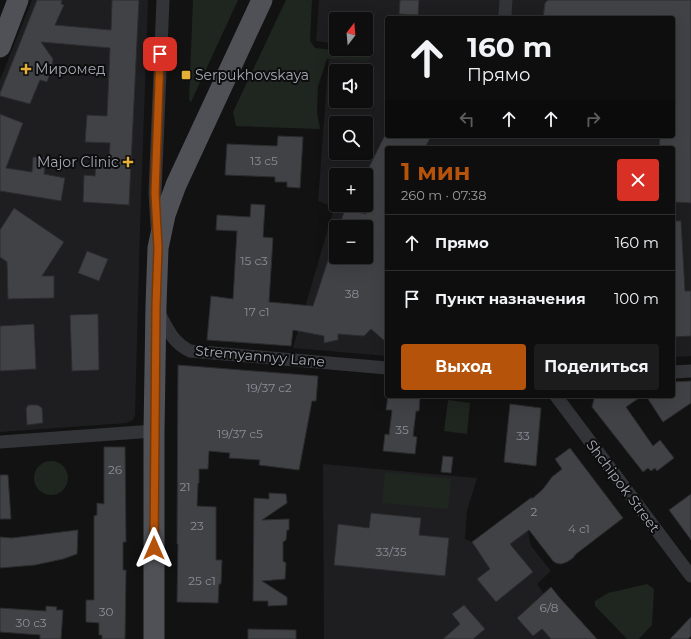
<!DOCTYPE html>
<html lang="ru">
<head>
<meta charset="utf-8">
<style>
	:root { --surface:#0e0e0e; --page:#1c1c1c; --text:#f1f3f6; --muted:#9b9c9e; --line:#2e2e2e; --accent:#b45309 }
	body { margin:0; font-family:Montserrat,sans-serif; background:var(--page); color:var(--text); height:100vh; display:flex; flex-direction:column; font-size:15px; white-space:nowrap }
	* { box-sizing:border-box; margin:0 }
	p { font-size:13px; color:var(--muted) }
	.icon { flex:none; width:22px; height:22px; fill:none; stroke:currentColor; stroke-width:2; stroke-linecap:round; stroke-linejoin:round }
	.map { position:relative; flex:1; overflow:hidden }
	.drawer { position:absolute; left:385px; top:146px; width:290px; height:252px; display:flex; flex-direction:column; background:var(--surface); border-radius:4px; box-shadow:0 4px 16px #0002,0 0 0 1px var(--line) }
	.drawer>* { flex:none }
	.hud { position:absolute; left:385px; top:16px; width:290px; height:122px; border-radius:4px; box-shadow:0 4px 16px #0002,0 0 0 1px var(--line); background:#0e0e0e; color:var(--text); overflow:hidden }
	.needle { width:26px; rotate:16deg }
	.buttons { position:absolute; left:329px; top:12px; display:grid; gap:8px }
	.buttons a { display:grid; place-items:center; width:44px; height:44px; border-radius:4px; background:var(--surface); box-shadow:0 4px 16px #0002,0 0 0 1px var(--line); font-size:20px }
	.pin { position:absolute; display:grid; place-items:center; width:34px; height:34px; color:#fff; margin:-17px; border-radius:8px; box-shadow:0 2px 6px #0006 }
	.me { position:absolute; width:44px; margin:-22px; rotate:0deg; stroke-linejoin:round; filter:drop-shadow(0 0 3px #0008) }
	.turn { display:flex; align-items:center; gap:14px; height:84px; padding:0 16px; font-size:18px }
	.turn .icon { width:52px; height:52px; stroke-width:2.5 }
	.turn b { display:block; font-size:28px; line-height:34px }
	.lanes { display:flex; align-items:center; height:38px; padding:0 16px; background:#0003; justify-content:center; gap:20px; direction:ltr }
	.lanes .off { opacity:.35 }
	.round { display:grid; place-items:center; flex:none; width:42px; height:42px; border-radius:4px; background:var(--page) }
	.headline { display:flex; align-items:center; justify-content:space-between; height:68px; padding:0 16px }
	h1 { font-size:24px; font-weight:700; line-height:30px; color:var(--accent) }
	.button { display:flex; gap:8px; margin-top:auto; padding:8px 16px }
	.button a { flex:1; height:46px; border-radius:4px; background:var(--accent); color:#fff; font-size:16px; font-weight:700; line-height:46px; text-align:center }
	.button a+a { background:var(--page); color:var(--text) }
	ul { padding:0; list-style:none }
	li { display:flex; align-items:center; gap:12px; height:56px; padding:0 16px; border-top:1px solid var(--line) }
	li div { flex:1 }
	li b { display:block; font-size:15px }
	li em { font-style:normal }
	.map>svg:first-child { display:block }
	.built { fill:#1e1e20; fill-rule:evenodd }
	.green { fill:#1e261f }
	.building { fill:#414246; stroke:#2c2c2f }
	.lines { fill:none; stroke-linecap:round; stroke-linejoin:round }
	.minor { stroke:#333438; stroke-width:13 }
	.primary { stroke:#4f5157; stroke-width:21 }
	.route-casing { stroke:#753606; stroke-width:10 }
	.route { stroke:#b45309; stroke-width:7 }
	.poi-dot { fill:#e6b037; stroke:#0d0d0e; stroke-width:1.5 }
	.labels { text-anchor:middle; dominant-baseline:central; stroke-width:4; stroke-linejoin:round; paint-order:stroke }
	.number-label { font-size:12px; fill:#8b8e98 }
	.poi-label { font-size:14px; fill:#a4a8b3; stroke:#0d0d0e; text-anchor:start }
	.street-label { font-size:14px; fill:#a4a8b3; stroke:#0d0d0e }
</style>
</head>
<body>
<div class="map">
<svg width="691" height="639" viewBox="0 0 691 639">
	<rect width="100%" height="100%" fill="#121213"/>
	<path class="built" d="M32,0H148L140,228L135,415L133,420L127,423L0,432V80Z
		M319,0H691V356L673,357V148H387V356L293,348L333,212L328,205L318,201L330,43L316,41ZM387,18H673V136H387ZM336,19H366V49H336ZM336,71H366V101H336ZM336,123H366V153H336ZM336,175H366V205H336ZM336,227H366V257H336Z
		M323,464L477,478L467,511L465,539L472,542L482,557L528,531L531,546L551,571L537,584L544,594L517,618L533,636L542,629L551,639H324Z"/>
	<path class="green" d="M193,0H238L191,102L189,100Z
		M286,0H312L310,41L315,48L363,53L371,55L368,61L327,59L318,86L317,112L320,129L236,126L233,112Z
		M448,400L470,403L467,434L444,431Z
		M34 478a17 17 0 1 1 34 0a17 17 0 1 1-34 0Z
		M385,472L451,479L448,509L382,503Z
		M647,584L654,589L652,625L639,639H627L595,606V601L608,593Z"/>
	<path class="building" d="M37,0H62L61,4L64,5L55,25L111,30L112,0H139L129,205L83,202L84,175L95,176L96,161L109,162L110,143L85,142L87,115L107,116L110,48L41,42L53,59L52,68L47,82L40,80L30,104L0,96V93Z
		M400,0H419L418,15L399,14Z
		M548,0H691V203L673,202V148H659L660,136H673V18H543L545,3Z
		M0,114L23,123L6,168L32,172L33,157L46,158L44,174L65,178L61,201L0,191Z
		M387,131V136H431L425,148H387V343L371,329L364,336L338,334V340L324,343V336L293,330L291,346L207,340L211,296L233,299L237,231L216,230L217,215L250,217L251,204L265,205L263,237L273,238L269,302L313,306L329,257H366V227H339L345,209L366,214V173Z
		M278,136L303,137L300,188L287,187V182H275V177L225,175L227,144L277,146Z
		M14,208L64,242L42,276H54V298L8,299L7,262L0,257V230Z
		M673,221H681L685,291H691V336L673,337Z
		M87,251L108,259L99,281L78,273Z
		M98,314L99,370L72,371L70,315Z
		M34,324L36,369L0,371V326Z
		M178,365L318,376L316,401H312L299,470L259,465L260,460L229,458L230,453L209,451L208,469H199V483H198L197,506L216,507V560H222L221,584H219L218,603L177,602L178,544H177Z
		M691,381V403L663,422L646,396H673V382Z
		M388,396L420,397L419,411H416L413,436L417,437L415,454L383,451L385,434L389,435L392,410H386Z
		M598,396H642L626,407L653,446L660,440L674,458L657,471L655,468L651,471L648,468L643,472L592,407L594,399Z
		M510,404L541,408L536,466L504,462Z
		M28,405H38L42,408L43,423L27,425L26,409Z
		M104,447H125L126,542H123V570H126L125,639H102V635H99V623L86,622V600H94V516L97,515V503L104,504Z
		M570,448L623,518L576,554L573,558L567,562L561,564L556,563L553,561L529,530L510,544L533,572L496,602L477,579L490,569L472,542L532,497V499L543,489L552,477L562,469L555,459Z
		M443,456L453,457L451,473L441,472Z
		M0,475H8L11,519H0Z
		M269,493L286,494L287,503L262,520L289,519V530H287L286,540L283,542V561L286,563L285,579L262,581L287,597V605L268,606V601H253L254,498L269,499Z
		M691,494V540L669,510Z
		M371,513L421,518L419,535L449,538L445,576L334,565L338,524L369,528Z
		M78,530L77,554L63,559L35,565L0,568V537L12,538Z
		M551,587L559,597L597,639H551L542,629L533,636L517,618Z
		M464,605L485,629L473,639H443L460,624L452,614Z
		M46,606L57,607L56,610H63L61,639H40V635L0,632V608L46,611Z
		M691,617V636L688,639H670Z
		M248,629L296,630V639H248Z"/>
	<g class="lines">
		<path class="minor" d="M505,15L506,0
			M157,226L155,193L163,0
			M158,311C167,328 172,342 190,351L387,368
			M673,372L691,371
			M556,396L691,576
			M0,442L154,431"/>
		<path class="primary" d="M0,47L18,0
			M154,639V431L156,306L158,248L165,215L176,185L262,0"/>
	</g>
	<g class="lines">
		<defs>
			<path id="route" d="M154,548L156,306L158,248L155,193L160,54"/>
		</defs>
		<use href="#route" class="route-casing"/>
		<use href="#route" class="route"/>
	</g>
	<g class="poi-dot">
		<path d="M24 63h4v4h4v4h-4v4h-4v-4h-4v-4h4z"/>
		<rect x="181" y="70" width="10" height="10" rx="2"/>
		<path d="M126 156h4v4h4v4h-4v4h-4v-4h-4v-4h4z"/>
	</g>
	<g class="labels">
		<g class="number-label">
			<text x="264" y="160">13 с5</text>
			<text x="254" y="260">15 с3</text>
			<text x="352" y="293">38</text>
			<text x="257" y="311">17 с1</text>
			<text x="269" y="387">19/37 с2</text>
			<text x="402" y="429">35</text>
			<text x="240" y="433">19/37 с5</text>
			<text x="523" y="435">33</text>
			<text x="115" y="469">26</text>
			<text x="185" y="486">21</text>
			<text x="534" y="511">2</text>
			<text x="197" y="525">23</text>
			<text x="579" y="528">4 с1</text>
			<text x="391" y="551">33/35</text>
			<text x="202" y="580">25 с1</text>
			<text x="549" y="607">6/8</text>
			<text x="106" y="611">30</text>
			<text x="31" y="622">30 с3</text>
		</g>
		<g class="poi-label">
			<text x="35" y="69">Миромед</text>
			<text x="195" y="75">Serpukhovskaya</text>
			<text x="119" y="162" text-anchor="end">Major Clinic</text>
		</g>
		<g class="street-label">
			<text transform="translate(260 356) rotate(5)">Stremyannyy Lane</text>
			<text transform="translate(623 486) rotate(53)">Shchipok Street</text>
		</g>
	</g>
</svg>
<div class="buttons">
<a><svg class="needle" viewBox="-14 -14 28 28"><path d="M0-13l5 13h-10z" fill="#e53935"/><path d="M0 13l5-13h-10z" fill="#9b9c9e"/></svg></a>
<a><svg class="icon" aria-label="sound" viewBox="0 0 24 24"><path d="M4 9h4l5-4v14l-5-4H4zM17 9q2 3 0 6"/></svg></a>
<a><svg class="icon" aria-label="search" viewBox="0 0 24 24"><circle cx="10" cy="10" r="6"/><path d="M15 15l6 6"/></svg></a>
<a>+</a>
<a>−</a>
</div>
<div class="pin" style="left:160px;top:54px;background:#d93025"><svg class="icon" aria-label="arrive" viewBox="0 0 24 24"><path d="M6 21V4h12l-3 4 3 4H6"/></svg></div>
<svg class="me" style="left:154px;top:548px" viewBox="-20 -20 40 40"><path d="M0-17L14 15 0 8-14 15z" fill="#b45309" stroke="#fff" stroke-width="4"/></svg>
<div class="hud">
<div class="turn"><svg class="icon" aria-label="ahead" viewBox="0 0 24 24"><path d="M12 20V5M6 11l6-6 6 6"/></svg><div><b>160 m</b>Прямо</div></div>
<div class="lanes"><svg class="icon off" aria-label="left" viewBox="0 0 24 24"><path d="M17 20v-9H6M10 6l-5 5 5 5"/></svg><svg class="icon" aria-label="ahead" viewBox="0 0 24 24"><path d="M12 20V5M6 11l6-6 6 6"/></svg><svg class="icon" aria-label="ahead" viewBox="0 0 24 24"><path d="M12 20V5M6 11l6-6 6 6"/></svg><svg class="icon off" aria-label="right" viewBox="0 0 24 24"><path d="M7 20v-9h11M14 6l5 5-5 5"/></svg></div>
</div>
<section class="drawer">
<div class="headline"><div><h1>1 мин</h1><p>260 m · 07:38</p></div><a class="round" style="background:#d93025;color:#fff"><svg class="icon" aria-label="close" viewBox="0 0 24 24"><path d="M6 6l12 12M18 6L6 18"/></svg></a></div>
<ul>
<li><svg class="icon" aria-label="ahead" viewBox="0 0 24 24"><path d="M12 20V5M6 11l6-6 6 6"/></svg><div><b>Прямо</b></div><em>160 m</em></li>
<li><svg class="icon" aria-label="arrive" viewBox="0 0 24 24"><path d="M6 21V4h12l-3 4 3 4H6"/></svg><div><b>Пункт назначения</b></div><em>100 m</em></li>
</ul>
<div class="button"><a>Выход</a><a>Поделиться</a></div>
</section>
</div>
</body>
</html>
